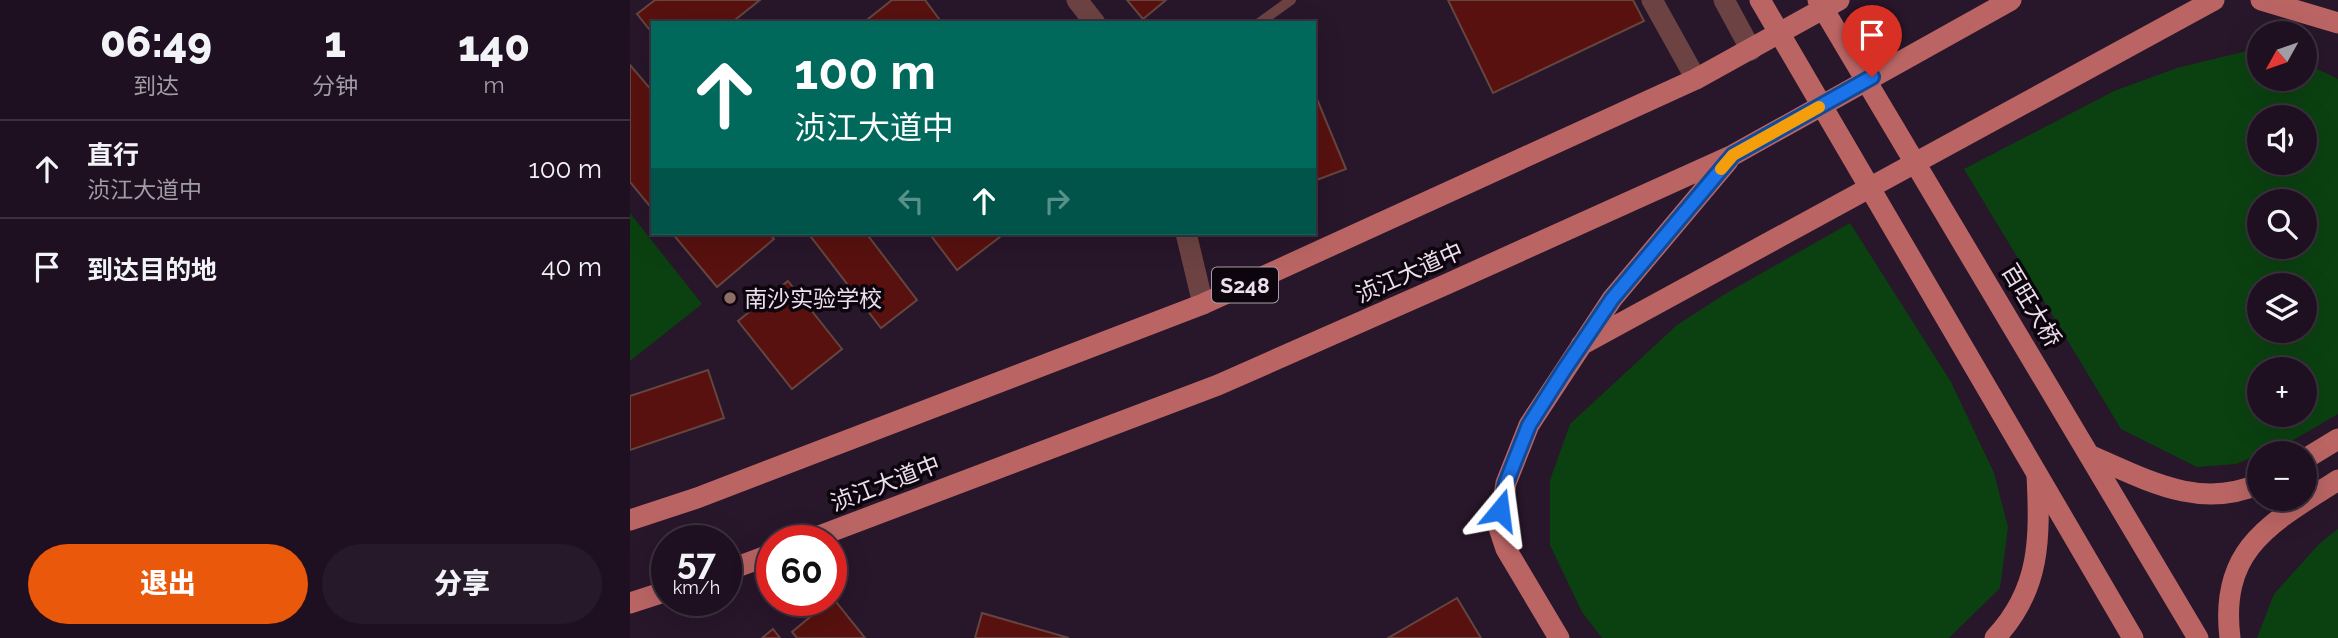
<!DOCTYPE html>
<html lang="zh">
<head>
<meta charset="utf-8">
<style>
	:root { --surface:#1e1020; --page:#261929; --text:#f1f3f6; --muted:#a19da5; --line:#3c303e; --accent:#ea580c }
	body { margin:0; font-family:Raleway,"Noto Sans SC",sans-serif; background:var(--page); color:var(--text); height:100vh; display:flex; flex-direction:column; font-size:26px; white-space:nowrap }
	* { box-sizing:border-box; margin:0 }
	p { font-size:23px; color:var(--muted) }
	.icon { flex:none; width:38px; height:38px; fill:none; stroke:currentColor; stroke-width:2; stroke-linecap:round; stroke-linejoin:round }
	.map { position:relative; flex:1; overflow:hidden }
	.side { display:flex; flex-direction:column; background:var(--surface); width:630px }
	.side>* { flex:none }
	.banner { position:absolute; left:21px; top:21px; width:665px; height:214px; border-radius:0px; box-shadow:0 7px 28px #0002,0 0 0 2px var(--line); background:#00695c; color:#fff; overflow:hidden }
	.needle { width:46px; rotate:230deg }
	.buttons { position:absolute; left:1617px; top:21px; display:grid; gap:14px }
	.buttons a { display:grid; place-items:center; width:70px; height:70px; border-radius:50%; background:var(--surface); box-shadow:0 7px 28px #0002,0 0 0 2px var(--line); font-size:35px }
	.speed { position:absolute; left:21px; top:525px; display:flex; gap:14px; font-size:35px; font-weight:700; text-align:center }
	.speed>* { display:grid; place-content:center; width:91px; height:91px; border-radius:50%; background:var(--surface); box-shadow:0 7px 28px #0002,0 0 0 2px var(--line); line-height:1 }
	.speed small { font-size:18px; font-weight:400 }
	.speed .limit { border:10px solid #d22; background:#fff; color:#111 }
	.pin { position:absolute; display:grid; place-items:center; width:60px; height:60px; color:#fff; margin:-72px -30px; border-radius:50% 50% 50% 0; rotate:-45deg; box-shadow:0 0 7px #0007 }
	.pin .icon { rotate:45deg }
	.me { position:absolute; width:77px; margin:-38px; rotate:16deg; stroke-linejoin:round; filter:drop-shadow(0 0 5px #0008) }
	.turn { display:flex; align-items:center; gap:24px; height:147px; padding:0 28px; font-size:32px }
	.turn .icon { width:91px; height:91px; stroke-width:2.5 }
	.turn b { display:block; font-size:49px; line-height:60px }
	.lanes { display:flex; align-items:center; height:66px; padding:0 28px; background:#0003; justify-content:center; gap:35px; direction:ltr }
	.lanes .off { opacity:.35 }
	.eta { display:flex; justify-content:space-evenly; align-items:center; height:119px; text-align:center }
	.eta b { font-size:42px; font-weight:800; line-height:49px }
	.cta { display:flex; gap:14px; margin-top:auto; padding:14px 28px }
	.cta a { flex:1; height:80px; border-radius:42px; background:var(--accent); color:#fff; font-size:28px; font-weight:800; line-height:80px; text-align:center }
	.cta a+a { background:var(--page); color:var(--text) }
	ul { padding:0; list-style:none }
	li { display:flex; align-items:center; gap:21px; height:98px; padding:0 28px; border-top:2px solid var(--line) }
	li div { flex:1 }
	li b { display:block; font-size:26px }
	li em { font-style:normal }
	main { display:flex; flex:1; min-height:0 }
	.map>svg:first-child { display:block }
	.green { fill:#0b4111; fill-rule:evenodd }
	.building { fill:#58110e; stroke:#644540; stroke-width:2 }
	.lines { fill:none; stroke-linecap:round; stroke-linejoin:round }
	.service { stroke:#6c4342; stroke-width:10 }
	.minor { stroke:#6c4342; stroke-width:21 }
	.tertiary { stroke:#6c4342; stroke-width:21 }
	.primary { stroke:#ba6564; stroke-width:21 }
	.primary-bridge { stroke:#ba6564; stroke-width:21 }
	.route-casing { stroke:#114b97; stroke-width:18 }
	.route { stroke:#1a73e8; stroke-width:12 }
	.slow { stroke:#f59e0b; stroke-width:12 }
	.education-dot { fill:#8d6e63; stroke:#0d050d; stroke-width:2.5 }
	.labels { text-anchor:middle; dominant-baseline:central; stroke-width:7; stroke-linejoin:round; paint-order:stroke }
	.shield { fill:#0d050d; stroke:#a99eaa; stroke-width:2 }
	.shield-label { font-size:21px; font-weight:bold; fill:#ecdfed }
	.street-label { font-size:23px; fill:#ecdfed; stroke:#0d050d }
	.poi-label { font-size:23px; fill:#ecdfed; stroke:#0d050d; text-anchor:start }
</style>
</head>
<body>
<main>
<section class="side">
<div class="eta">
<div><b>06:49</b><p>到达</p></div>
<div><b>1</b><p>分钟</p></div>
<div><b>140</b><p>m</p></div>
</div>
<ul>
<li><svg class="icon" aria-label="ahead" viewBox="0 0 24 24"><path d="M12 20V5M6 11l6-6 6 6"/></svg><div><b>直行</b><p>浈江大道中</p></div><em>100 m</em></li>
<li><svg class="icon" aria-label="arrive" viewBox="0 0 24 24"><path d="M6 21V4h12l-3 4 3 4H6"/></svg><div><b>到达目的地</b></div><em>40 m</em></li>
</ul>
<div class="cta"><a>退出</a><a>分享</a></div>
</section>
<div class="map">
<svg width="1708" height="638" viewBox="0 0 1708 638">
	<rect width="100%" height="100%" fill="#28162a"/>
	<path class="green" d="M1629,48V79H1675V63L1708,79V414L1660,442L1606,464L1567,467L1491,429L1334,169L1484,91L1547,68ZM1629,117H1675V163H1629ZM1629,201H1675V247H1629ZM1629,285H1675V331H1629ZM1629,369H1675V415H1629Z
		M0,213L72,304L0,361Z
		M1220,223L1321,382L1364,473L1378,527L1370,588L1319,638H972L952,612L920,545V480L940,424L1047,325L1095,294Z
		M1708,529V638H1627L1644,594L1689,544Z"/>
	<path class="building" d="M25,0H130L101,23H23V34L7,14Z
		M262,0H295L312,23H233Z
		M497,0H536L513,19Z
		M818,0H1003L1014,21L863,93Z
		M0,65L23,92V210L0,182Z
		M684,92L716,169L684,181Z
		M42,233H139L144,239L87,287Z
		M178,233H236L287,300L251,328Z
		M299,233H375L327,270Z
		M158,281L212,349L162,389L108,321Z
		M78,370L94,418L0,450V396Z
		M203,598L235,638H167L162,632Z
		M827,598L851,638H758Z
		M352,613L439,638H345Z
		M143,629L150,638H132Z"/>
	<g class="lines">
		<path class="service" d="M629,23L661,0"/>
		<path class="minor" d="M447,0L465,23
			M1022,0L1066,79
			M556,233L573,304"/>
		<path class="tertiary" d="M1094,0L1121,50"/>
		<path class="primary" d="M1631,0L1708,23
			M951,345L1584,0
			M1461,456C1517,480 1569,510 1629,484
			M1675,459L1708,439
			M0,520L67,498L573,304L1066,79L1209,0
			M176,541L588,385L817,284L1103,155L1381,0
			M96,571L142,554
			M0,603L37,591
			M929,638L876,549L869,528L876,483L899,425L982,299L1098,161
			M1365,638C1411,589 1410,538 1407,475
			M1600,638C1589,548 1641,523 1708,480"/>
		<path class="primary-bridge" d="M1130,0L1503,638
			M1188,0L1568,638"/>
	</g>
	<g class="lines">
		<defs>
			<path id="route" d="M870,510L876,483L899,425L934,370L982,299L1103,155L1242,77"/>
		</defs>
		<use href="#route" class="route-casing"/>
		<use href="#route" class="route"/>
		<path class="slow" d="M1091,169L1103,155L1189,107"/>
	</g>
	<circle class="education-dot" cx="100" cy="298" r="7"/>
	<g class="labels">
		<rect class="shield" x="582" y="267.5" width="66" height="35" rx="5"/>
		<g class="shield-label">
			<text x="615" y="285">S248</text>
		</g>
		<g class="street-label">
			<text transform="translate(779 272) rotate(-24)">浈江大道中</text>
			<text transform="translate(1402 305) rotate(59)">百旺大桥</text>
			<text transform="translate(255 483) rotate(-21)">浈江大道中</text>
		</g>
		<g class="poi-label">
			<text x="114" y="298">南沙实验学校</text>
		</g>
	</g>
</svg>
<div class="buttons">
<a><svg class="needle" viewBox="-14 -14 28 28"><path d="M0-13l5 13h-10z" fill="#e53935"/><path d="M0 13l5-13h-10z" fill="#a19da5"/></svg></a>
<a><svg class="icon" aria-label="sound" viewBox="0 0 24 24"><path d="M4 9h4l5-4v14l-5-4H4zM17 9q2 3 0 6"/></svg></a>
<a><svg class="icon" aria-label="search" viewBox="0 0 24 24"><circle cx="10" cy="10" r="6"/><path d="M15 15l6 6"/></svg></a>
<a><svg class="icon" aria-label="layers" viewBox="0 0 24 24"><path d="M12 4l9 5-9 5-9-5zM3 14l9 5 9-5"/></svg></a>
<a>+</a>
<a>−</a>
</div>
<div class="speed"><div>57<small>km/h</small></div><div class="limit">60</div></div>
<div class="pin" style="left:1242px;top:77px;background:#d93025"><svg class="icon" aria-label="arrive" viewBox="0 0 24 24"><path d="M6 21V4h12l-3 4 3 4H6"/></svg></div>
<svg class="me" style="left:870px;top:510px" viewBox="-20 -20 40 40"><path d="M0-17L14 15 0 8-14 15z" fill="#1a73e8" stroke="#fff" stroke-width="4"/></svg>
<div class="banner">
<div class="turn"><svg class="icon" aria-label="ahead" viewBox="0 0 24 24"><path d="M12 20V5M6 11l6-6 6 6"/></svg><div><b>100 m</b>浈江大道中</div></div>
<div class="lanes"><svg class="icon off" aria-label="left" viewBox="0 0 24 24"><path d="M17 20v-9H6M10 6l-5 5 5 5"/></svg><svg class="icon" aria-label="ahead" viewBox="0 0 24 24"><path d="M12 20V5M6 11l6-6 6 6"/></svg><svg class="icon off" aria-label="right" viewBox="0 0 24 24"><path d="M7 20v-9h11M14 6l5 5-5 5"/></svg></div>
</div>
</div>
</main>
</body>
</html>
